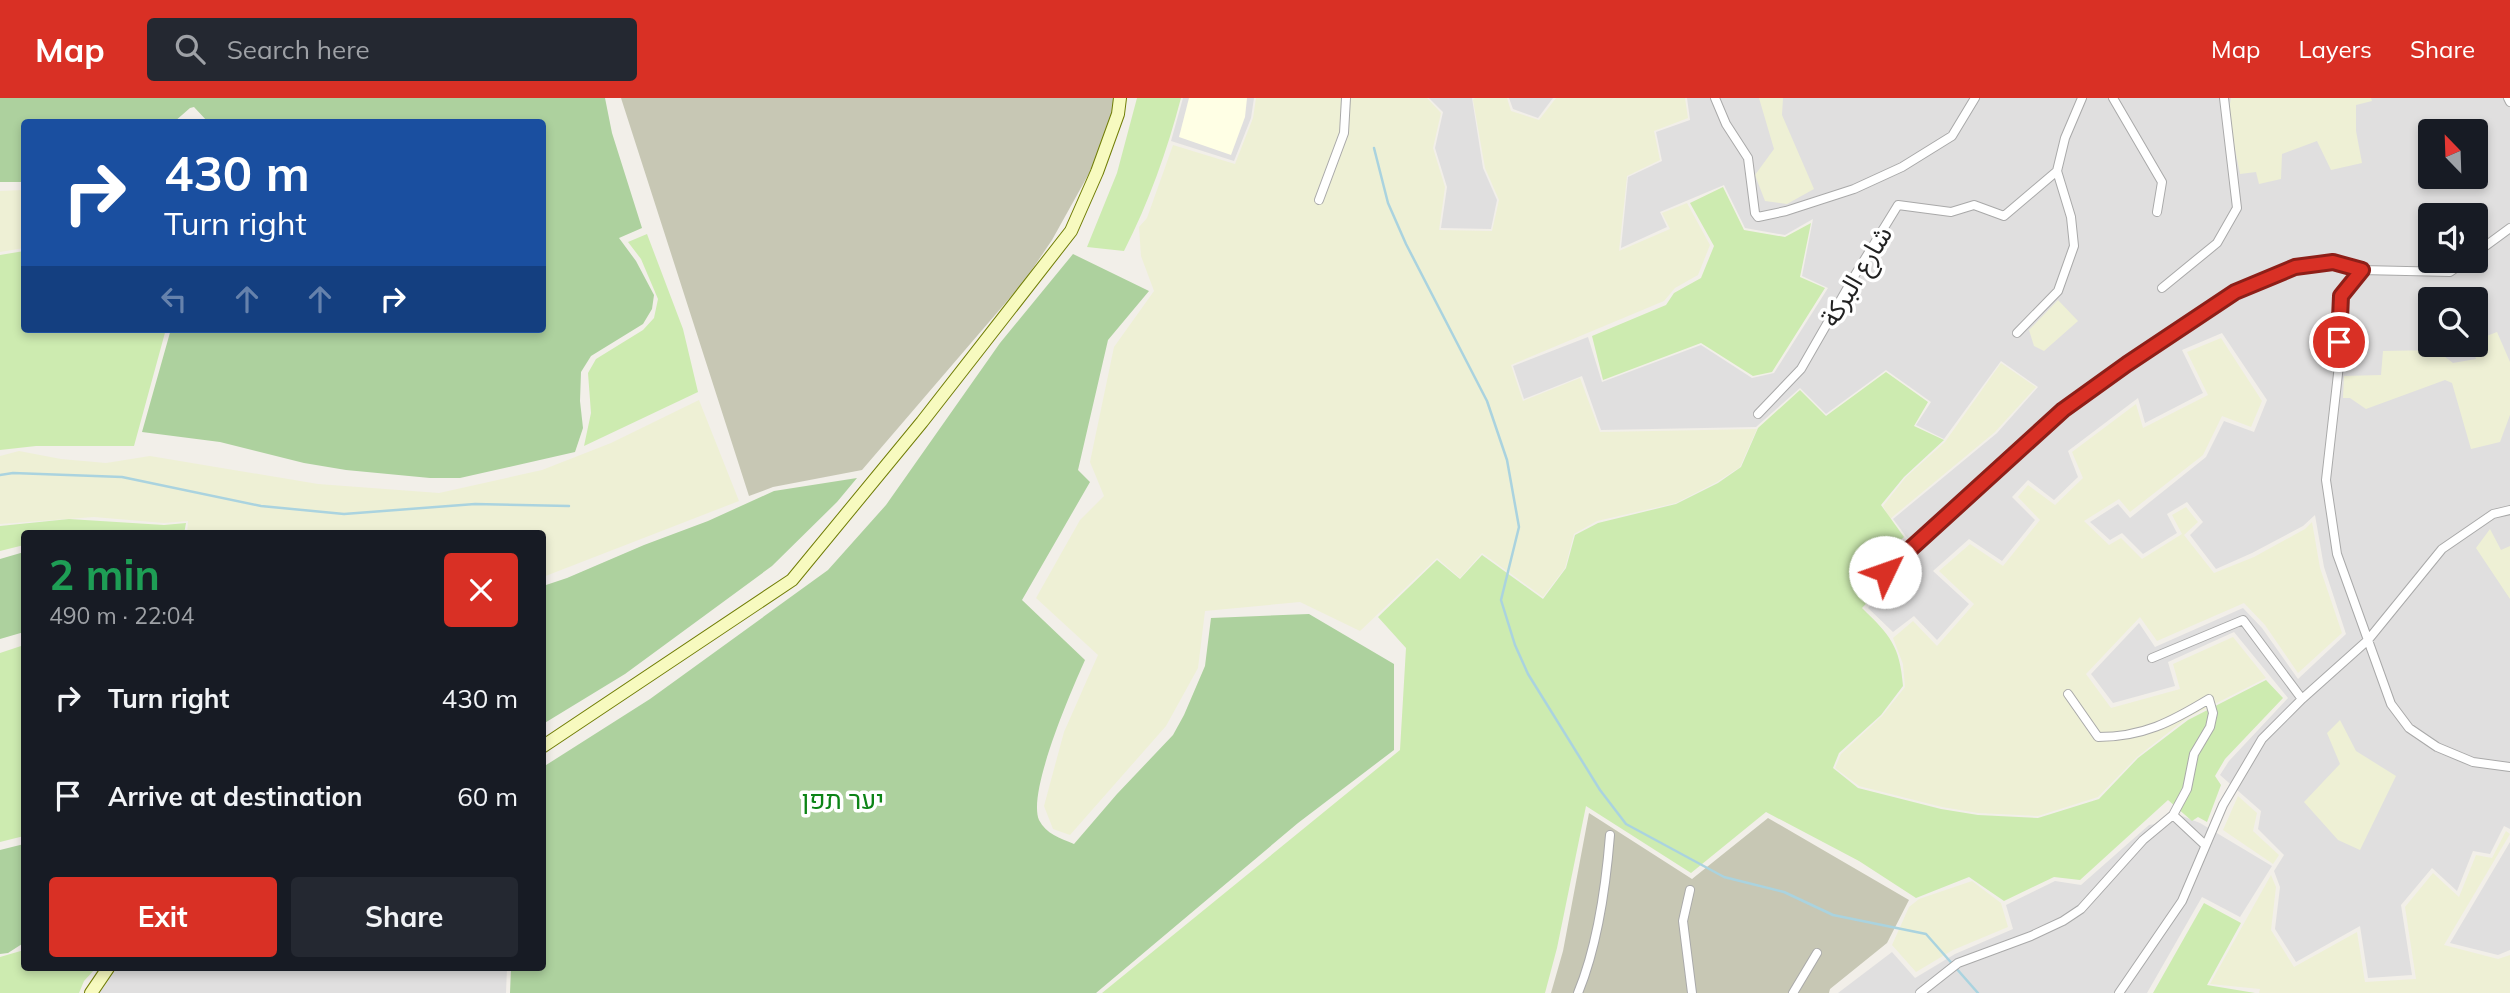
<!DOCTYPE html>
<html lang="en">
<head>
<meta charset="utf-8">
<style>
	:root { --surface:#171b24; --page:#242831; --text:#f1f3f6; --muted:#9ea1a6; --accent:#d93025 }
	body { margin:0; font-family:Mulish,"Noto Sans Arabic",Heebo,sans-serif; background:var(--page); color:var(--text); height:100vh; display:flex; flex-direction:column; font-size:26px; white-space:nowrap }
	* { box-sizing:border-box; margin:0 }
	p { font-size:23px; color:var(--muted) }
	.icon { flex:none; width:38px; height:38px; fill:none; stroke:currentColor; stroke-width:2; stroke-linecap:round; stroke-linejoin:round }
	.map { position:relative; flex:1; overflow:hidden }
	.sheet { position:absolute; left:21px; top:432px; width:525px; height:441px; display:flex; flex-direction:column; background:var(--surface); border-radius:7px; box-shadow:0 4px 10px #0003 }
	.sheet>* { flex:none }
	.top-card { position:absolute; left:21px; top:21px; width:525px; height:214px; border-radius:7px; box-shadow:0 4px 10px #0003; background:#1a4fa0; color:#fff; overflow:hidden }
	.needle { width:46px; rotate:337deg }
	.tools { position:absolute; left:2418px; top:21px; display:grid; gap:14px }
	.tools a { display:grid; place-items:center; width:70px; height:70px; border-radius:7px; background:var(--surface); box-shadow:0 4px 10px #0003; font-size:35px }
	.pin { position:absolute; display:grid; place-items:center; width:60px; height:60px; color:#fff; margin:-30px; border:4px solid #fff; border-radius:50%; box-shadow:0 2px 7px #0007 }
	.me { position:absolute; width:77px; margin:-38px; rotate:48deg; stroke-linejoin:round; filter:drop-shadow(0 0 5px #0008) }
	.turn { display:flex; align-items:center; gap:24px; height:147px; padding:0 28px; font-size:32px }
	.turn .icon { width:91px; height:91px; stroke-width:2.5 }
	.turn b { display:block; font-size:49px; line-height:60px }
	.lanes { display:flex; align-items:center; height:66px; padding:0 28px; background:#0003; justify-content:center; gap:35px; direction:ltr }
	.lanes .off { opacity:.35 }
	.round { display:grid; place-items:center; flex:none; width:74px; height:74px; border-radius:7px; background:var(--page) }
	.summary { display:flex; align-items:center; justify-content:space-between; height:119px; padding:0 28px }
	h1 { font-size:42px; font-weight:700; line-height:52px; color:#1e9e55 }
	.action { display:flex; gap:14px; margin-top:auto; padding:14px 28px }
	.action a { flex:1; height:80px; border-radius:7px; background:var(--accent); color:#fff; font-size:28px; font-weight:700; line-height:80px; text-align:center }
	.action a+a { background:var(--page); color:var(--text) }
	ul { padding:0; list-style:none }
	li { display:flex; align-items:center; gap:21px; height:98px; padding:0 28px }
	li div { flex:1 }
	li b { display:block; font-size:26px }
	li em { font-style:normal }
	header { display:flex; align-items:center; gap:42px; box-sizing:border-box; height:98px; padding:0 35px; background:var(--accent); color:#fff }
	header strong { font-size:33px }
	nav { display:flex; gap:38px; margin-inline-start:auto; font-size:24px }
	.search { width:490px; height:63px; background:var(--page); display:flex; align-items:center; gap:18px; box-sizing:border-box; padding:0 24px; border-radius:7px; color:var(--muted); font-size:26px }
	.map>svg:first-child { display:block }
	.residential { fill:#e0dfdf; fill-rule:evenodd }
	.education { fill:#ffffe5 }
	.construction { fill:#c7c7b4 }
	.farmland { fill:#eef0d5 }
	.grass { fill:#cdebb0 }
	.forest { fill:#add19e }
	.lines { fill:none; stroke-linecap:round; stroke-linejoin:round }
	.stream { stroke:#aad3df; stroke-width:2.5 }
	.street-casing { stroke:#a9a9a9; stroke-width:10 }
	.secondary-casing { stroke:#707d05; stroke-width:14 }
	.street { stroke:#fff; stroke-width:8 }
	.secondary { stroke:#f7fabf; stroke-width:12 }
	.route-casing { stroke:#8d1f18; stroke-width:18 }
	.route { stroke:#d93025; stroke-width:12 }
	.labels { text-anchor:middle; dominant-baseline:central; stroke-width:7; stroke-linejoin:round; paint-order:stroke }
	.street-label { font-size:26px; fill:#222; stroke:#fff }
	.park-label { font-size:26px; fill:#0c8416; stroke:#fff }
</style>
</head>
<body>
<header>
<strong>Map</strong>
<div class="search"><svg class="icon" aria-label="search" viewBox="0 0 24 24"><circle cx="10" cy="10" r="6"/><path d="M15 15l6 6"/></svg>Search here</div>
<nav><a>Map</a><a>Layers</a><a>Share</a></nav>
</header>
<div class="map">
<svg width="2510" height="895" viewBox="0 0 2510 895">
	<rect width="100%" height="100%" fill="#f2efe9"/>
	<path class="residential" d="M1183,0H1254L1251,20L1234,63L1171,43Z
		M1429,0H1472L1483,70L1497,102L1491,131L1441,130L1447,89L1435,50L1443,14Z
		M1509,0H1553L1538,20L1513,11Z
		M1687,0H2510V731L2504,728L2490,756L2473,753L2457,793L2432,770L2401,807L2412,877L2368,880L2360,828L2296,864L2275,831L2280,789L2274,773L2284,757L2258,731L2261,713L2220,677L2229,663L2288,600L2234,534L2168,564L2175,588L2113,605L2091,576L2139,525L2155,549L2243,510L2262,530L2298,581L2346,536L2324,469L2315,417L2303,428L2252,455L2216,471L2190,437L2203,424L2187,404L2167,416L2177,435L2143,456L2122,435L2110,442L2090,424L2118,406L2130,420L2206,359L2224,323L2254,334L2267,302L2222,235L2182,252L2203,295L2145,325L2138,300L2068,353L2078,379L2054,402L2028,382L2012,399L2035,422L2002,463L1969,441L1933,473L1969,506L1937,542L1914,518L1893,534L1868,510L1881,495L1877,470L1908,441L1893,421L1997,335L2038,289L2001,263L1944,341L1916,327L1931,304L1886,272L1826,316L1800,290L1756,329L1601,332L1582,278L1524,301L1513,268L1588,239L1602,284L1701,247L1752,280L1774,275L1828,190L1802,178L1813,121L1785,137L1745,130L1724,87L1660,114L1667,129L1621,150L1628,79L1662,63L1656,34L1690,22ZM2431,33H2476V79H2431ZM2431,117H2476V163H2431ZM2431,201H2476V247H2431Z
		M2177,716L2200,725L2272,768L2240,819L2202,799L2147,895H1838L1892,854L1915,880L1955,856L2013,831L2006,807L2055,783L2081,787L2149,727L2170,724Z
		M2510,744V852L2498,857L2450,845Z
		M105,870H507L506,895H87L96,873Z"/>
	<path class="education" d="M1189,0H1247L1245,19L1231,57L1179,39Z"/>
	<path class="construction" d="M621,0H1116L1114,17L1097,61L1052,142L1025,182L862,372L773,389L749,398Z
		M1589,715L1692,781L1768,720L1909,802L1887,845L1830,891L1829,895H1551L1563,853Z"/>
	<path class="farmland" d="M1256,0H1427L1441,15L1433,50L1445,89L1439,132L1492,133L1499,102L1485,70L1473,2L1475,0H1507L1511,13L1539,22L1556,0H1685L1688,20L1654,33L1660,62L1627,78L1619,153L1670,131L1662,115L1687,105L1710,147L1698,177L1675,190L1664,203L1511,267L1523,303L1580,280L1600,334L1757,331L1740,369L1717,384L1676,405L1597,423L1574,436L1565,470L1543,499L1482,455L1460,480L1437,460L1360,533L1300,504L1205,513L1198,570L1166,628L1070,737L1053,731L1044,708L1064,634L1098,557L1036,500L1080,422L1104,398L1090,364L1114,249L1154,193L1141,158L1139,129L1147,120L1173,47L1235,66L1253,20Z
		M1759,0H1783L1782,17L1814,91L1787,106L1765,103L1755,77L1774,51Z
		M2231,0H2371L2372,3L2356,7V33L2362,65L2331,72L2317,43L2282,56L2281,81L2259,86L2256,74L2240,76L2228,17Z
		M24,92V150L0,154V93Z
		M2058,202L2078,223L2044,253L2034,248L2029,232Z
		M2497,234L2510,264V317L2500,344L2471,351L2452,285L2445,282L2366,311L2350,300H2343L2344,278L2381,277L2383,253L2436,252L2453,265L2476,261L2472,247H2476V242Z
		M2221,240L2262,303L2251,329L2222,318L2203,357L2130,414L2119,401L2084,423L2109,447L2121,440L2142,461L2182,436L2172,417L2186,409L2198,424L2184,437L2214,475L2254,459L2305,431L2312,424L2320,470L2342,535L2298,575L2265,527L2244,505L2157,543L2140,519L2086,576L2111,610L2180,591L2173,566L2233,539L2266,580L2187,620L2137,659L2098,699L2038,718L1978,715L1942,709L1859,688L1835,670L1841,656L1882,618L1905,589L1903,566L1893,540L1913,523L1937,548L1974,506L1939,473L1970,446L2003,468L2040,422L2018,399L2028,387L2055,407L2083,380L2072,354L2136,306L2143,330L2208,297L2187,254Z
		M2001,265L2036,289L1995,334L1890,421L1883,408L1906,379L1945,344Z
		M699,302L739,403L543,479L542,436H187L188,423L164,425L94,419L0,426V358L19,353L61,361L106,365L150,358L318,386L439,395L542,372L611,345Z
		M2490,431L2501,452L2510,448V501L2476,450Z
		M2340,622L2356,653L2396,678L2360,752L2338,742L2304,704L2340,666L2327,635Z
		M2238,698L2257,715L2253,733L2279,757L2273,766L2223,732Z
		M2506,733L2510,736L2444,847L2498,861L2510,857V895H2259L2260,891L2210,886L2271,777L2276,789L2271,832L2294,869L2357,834L2365,884L2416,881L2405,809L2433,775L2459,799L2476,757L2492,760Z
		M1972,783L2001,805L2008,829L1953,852L1916,874L1892,847L1909,809L1919,801Z"/>
	<path class="grass" d="M1137,0H1181C1167,53 1149,104 1124,153L1087,149L1117,75Z
		M1723,89L1744,132L1785,139L1811,125L1800,179L1825,190L1772,274L1753,278L1701,245L1603,282L1592,238L1666,207L1674,195L1701,180L1714,148L1690,105Z
		M647,136L683,231L698,294L584,348L591,315L588,275L596,261L643,232L654,220L658,201L641,161L628,144Z
		M24,153V231H166L134,348H36L0,352V157Z
		M1886,274L1928,304L1914,328L1944,342L1904,379L1881,407L1904,439L1873,468L1877,494L1862,510C1890,537 1900,548 1903,588L1881,617L1839,655L1833,670L1858,690L1941,711L1978,717L2038,720L2099,701L2138,660L2188,622L2266,582L2283,600L2225,661L2215,678L2221,687L2207,724L2198,719L2192,723L2168,702L2080,782L2054,779L2004,803L1969,779L1916,800L1859,763L1766,714L1691,775L1586,708L1557,850L1545,895H1102L1400,652L1406,550L1378,519L1437,462L1460,481L1482,457L1543,501L1566,470L1575,437L1598,425L1676,406L1718,385L1741,369L1758,330L1800,292L1826,318Z
		M69,421L164,427L186,425L184,436H24V447L0,453V428Z
		M24,547V738L0,744V555Z
		M2204,805L2241,825L2207,887L2255,895H2153Z
		M24,852V870H96L84,883L79,895H0V859Z"/>
	<path class="forest" d="M0,0H605L612,35L642,130L619,140L636,163L654,197L652,211L643,226L591,258L581,274L580,303L583,330L575,354L460,380H430L346,372L304,365L220,344L142,334L171,231H542V24H208L194,9L190,10L174,24H24V84H0Z
		M1073,156L1149,193L1108,242L1078,372L1090,384L1022,502L1085,562C1072,591 1027,694 1039,722C1046,736 1060,740 1074,746L1117,696L1173,637L1184,617L1205,568L1211,520L1309,516L1394,566V652L1298,725L1096,895H510L511,870H542L543,669L650,601L828,472L886,407L1000,245Z
		M857,380L837,404L772,468L625,576L543,626V488L567,480L644,447L708,423L774,393Z
		M24,454V534L0,541V461Z
		M24,746V809L21,818L22,846L8,855L0,856V752Z"/>
	<g class="lines">
		<path class="stream" d="M1374,50L1388,105L1406,146L1487,303L1507,362L1519,429L1501,502L1515,547L1528,576L1600,692L1626,726L1724,779L1784,794L1833,817L1926,836L1978,895
			M0,377L13,375L122,379L261,408L344,416L475,406L569,408"/>
		<defs>
			<path id="street" d="M1715,0L1726,26L1748,60L1755,115L1758,119L1786,113L1854,91L1902,69L1952,38L1975,0
				M2113,0L2162,84L2157,114
				M2508,0L2510,4
				M1319,102L1344,35L1346,0
				M2476,155L2510,130
				M2362,172L2341,199L2339,267L2326,382L2337,456L2391,606L2409,630L2437,649L2473,664L2510,669
				M2162,190L2217,145L2237,110L2224,0
				M2017,235L2058,193L2074,148L2071,119L2057,73
				M1758,316L1801,271L1855,177L1898,107L1951,114L1974,107L2004,118L2057,73L2065,40L2082,0
				M1885,474L2063,312L2127,266L2235,194L2295,169L2333,164L2362,172L2450,174L2466,163
				M2152,560L2243,522L2302,601
				M2068,596L2098,639C2143,639 2171,624 2209,601L2213,615L2210,629L2194,656L2187,691L2173,717
				M1690,792L1683,823L1692,895
				M1578,895C1597,849 1606,787 1610,737
				M1793,895L1817,855
				M1920,895L1958,865L2031,838L2063,823L2081,811L2143,742L2173,717L2205,747
				M2119,895L2182,803L2223,707L2262,641L2302,601L2368,542L2442,451L2493,416L2510,412"/>
			<path id="secondary" d="M542,649L792,482L922,324L1071,133L1097,74L1118,16L1120,0
				M91,895L108,870"/>
		</defs>
		<use href="#street" class="street-casing"/>
		<use href="#secondary" class="secondary-casing"/>
		<use href="#street" class="street"/>
		<use href="#secondary" class="secondary"/>
	</g>
	<g class="lines">
		<defs>
			<path id="route" d="M1885,474L2063,312L2127,266L2235,194L2295,169L2333,164L2362,172L2341,198L2339,244"/>
		</defs>
		<use href="#route" class="route-casing"/>
		<use href="#route" class="route"/>
	</g>
	<g class="labels">
		<g class="street-label">
			<text transform="translate(1856 178) rotate(-59)">شارع البركة</text>
		</g>
		<g class="park-label">
			<text x="843" y="701">יער תפן</text>
		</g>
	</g>
</svg>
<div class="tools">
<a><svg class="needle" viewBox="-14 -14 28 28"><path d="M0-13l5 13h-10z" fill="#e53935"/><path d="M0 13l5-13h-10z" fill="#9ea1a6"/></svg></a>
<a><svg class="icon" aria-label="sound" viewBox="0 0 24 24"><path d="M4 9h4l5-4v14l-5-4H4zM17 9q2 3 0 6"/></svg></a>
<a><svg class="icon" aria-label="search" viewBox="0 0 24 24"><circle cx="10" cy="10" r="6"/><path d="M15 15l6 6"/></svg></a>
</div>
<div class="pin" style="left:2339px;top:244px;background:#d93025"><svg class="icon" aria-label="arrive" viewBox="0 0 24 24"><path d="M6 21V4h12l-3 4 3 4H6"/></svg></div>
<svg class="me" style="left:1885px;top:474px" viewBox="-20 -20 40 40"><circle r="19" fill="#fff"/><path d="M0-13L10 11 0 6-10 11z" fill="#d93025"/></svg>
<div class="top-card">
<div class="turn"><svg class="icon" aria-label="right" viewBox="0 0 24 24"><path d="M7 20v-9h11M14 6l5 5-5 5"/></svg><div><b>430 m</b>Turn right</div></div>
<div class="lanes"><svg class="icon off" aria-label="left" viewBox="0 0 24 24"><path d="M17 20v-9H6M10 6l-5 5 5 5"/></svg><svg class="icon off" aria-label="ahead" viewBox="0 0 24 24"><path d="M12 20V5M6 11l6-6 6 6"/></svg><svg class="icon off" aria-label="ahead" viewBox="0 0 24 24"><path d="M12 20V5M6 11l6-6 6 6"/></svg><svg class="icon" aria-label="right" viewBox="0 0 24 24"><path d="M7 20v-9h11M14 6l5 5-5 5"/></svg></div>
</div>
<section class="sheet">
<div class="summary"><div><h1>2 min</h1><p>490 m · 22:04</p></div><a class="round" style="background:#d93025;color:#fff"><svg class="icon" aria-label="close" viewBox="0 0 24 24"><path d="M6 6l12 12M18 6L6 18"/></svg></a></div>
<ul>
<li><svg class="icon" aria-label="right" viewBox="0 0 24 24"><path d="M7 20v-9h11M14 6l5 5-5 5"/></svg><div><b>Turn right</b></div><em>430 m</em></li>
<li><svg class="icon" aria-label="arrive" viewBox="0 0 24 24"><path d="M6 21V4h12l-3 4 3 4H6"/></svg><div><b>Arrive at destination</b></div><em>60 m</em></li>
</ul>
<div class="action"><a>Exit</a><a>Share</a></div>
</section>
</div>
</body>
</html>
